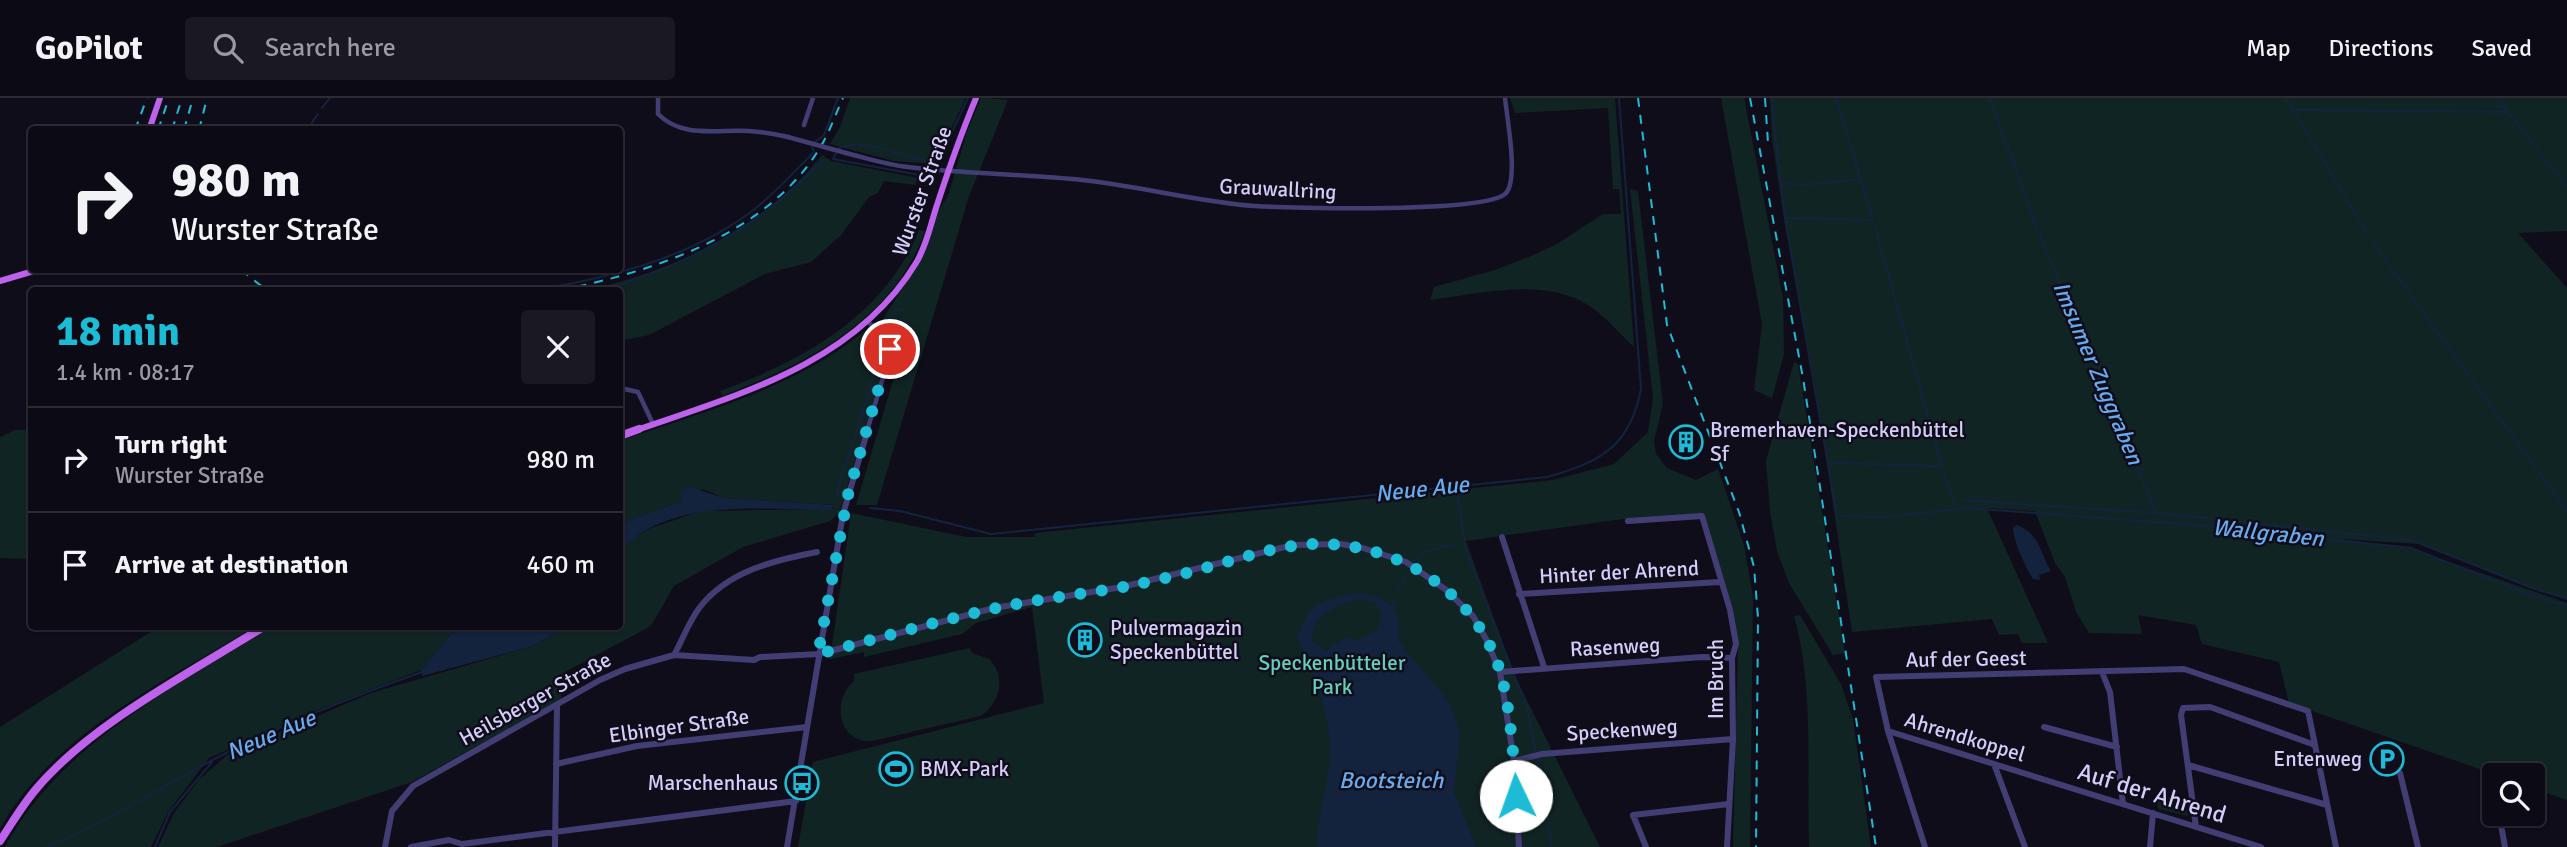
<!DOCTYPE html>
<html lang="en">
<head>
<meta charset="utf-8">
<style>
	:root { --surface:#0c0a14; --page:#1a1822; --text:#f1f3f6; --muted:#9a9aa0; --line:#2c2b34; --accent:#1cbcd6 }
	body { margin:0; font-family:Signika,sans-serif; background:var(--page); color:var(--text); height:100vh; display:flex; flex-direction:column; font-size:26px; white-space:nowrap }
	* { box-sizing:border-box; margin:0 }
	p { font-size:23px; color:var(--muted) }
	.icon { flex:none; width:38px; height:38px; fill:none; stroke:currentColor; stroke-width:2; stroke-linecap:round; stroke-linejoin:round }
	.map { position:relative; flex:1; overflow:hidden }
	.panel { position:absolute; left:28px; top:189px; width:595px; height:343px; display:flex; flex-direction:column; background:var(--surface); border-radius:7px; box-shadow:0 2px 5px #0004,0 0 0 2px var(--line) }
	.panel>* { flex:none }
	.hud { position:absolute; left:28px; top:28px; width:595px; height:147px; border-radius:7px; box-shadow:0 2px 5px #0004,0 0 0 2px var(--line); background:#0c0a14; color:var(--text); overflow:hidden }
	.fabs { position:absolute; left:2482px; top:665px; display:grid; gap:14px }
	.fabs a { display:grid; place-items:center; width:63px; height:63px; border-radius:7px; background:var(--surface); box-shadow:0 2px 5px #0004,0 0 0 2px var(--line); font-size:35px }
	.pin { position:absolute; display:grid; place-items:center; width:60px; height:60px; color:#fff; margin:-30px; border:4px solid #fff; border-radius:50%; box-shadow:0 2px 7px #0007 }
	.me { position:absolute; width:77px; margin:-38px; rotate:357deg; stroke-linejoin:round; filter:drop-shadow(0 0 5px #0008) }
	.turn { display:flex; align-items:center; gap:24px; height:147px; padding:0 28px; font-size:32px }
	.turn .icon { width:91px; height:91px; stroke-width:2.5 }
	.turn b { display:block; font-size:49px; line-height:60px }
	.round { display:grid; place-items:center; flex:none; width:74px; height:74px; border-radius:7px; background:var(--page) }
	.summary { display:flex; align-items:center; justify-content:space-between; height:119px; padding:0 28px }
	h1 { font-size:42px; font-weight:700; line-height:52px; color:var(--accent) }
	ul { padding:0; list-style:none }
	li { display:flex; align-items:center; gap:21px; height:105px; padding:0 28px; border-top:2px solid var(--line) }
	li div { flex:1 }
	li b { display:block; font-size:26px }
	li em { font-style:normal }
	header { display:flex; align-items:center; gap:42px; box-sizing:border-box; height:98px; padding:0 35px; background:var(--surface); border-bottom:2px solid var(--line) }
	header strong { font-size:33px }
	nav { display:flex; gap:38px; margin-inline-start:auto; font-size:24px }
	.search { width:490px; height:63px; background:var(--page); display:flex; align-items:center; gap:18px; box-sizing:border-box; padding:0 24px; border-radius:7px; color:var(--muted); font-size:26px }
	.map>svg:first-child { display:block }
	.green { fill:#112424 }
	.water { fill:#13233e; fill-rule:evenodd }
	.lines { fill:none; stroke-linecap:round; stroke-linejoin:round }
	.stream { stroke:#13233e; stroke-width:2 }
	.minor-far1 { stroke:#423e74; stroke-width:4.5 }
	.minor { stroke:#423e74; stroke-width:6 }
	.major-far1 { stroke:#bd62eb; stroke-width:6 }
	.major { stroke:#bd62eb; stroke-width:8 }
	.rail { stroke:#1cbcd6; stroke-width:2; stroke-dasharray:9 8; stroke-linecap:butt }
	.minor-bridge { stroke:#423e74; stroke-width:4.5 }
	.route { stroke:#1cbcd6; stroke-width:12; stroke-dasharray:0 21.6 }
	.labels { text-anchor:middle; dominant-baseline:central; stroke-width:5; stroke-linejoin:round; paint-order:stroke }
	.street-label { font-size:21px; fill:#d4cdf9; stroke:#100d1b }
	.poi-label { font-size:21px; fill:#d4cdf9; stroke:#100d1b; text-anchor:start }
	.park-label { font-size:21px; fill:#64ceb8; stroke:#100d1b }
	.water-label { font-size:23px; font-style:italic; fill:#68aaec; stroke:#100d1b }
	.near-street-label { font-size:24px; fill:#d4cdf9; stroke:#100d1b }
</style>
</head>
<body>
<header>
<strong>GoPilot</strong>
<div class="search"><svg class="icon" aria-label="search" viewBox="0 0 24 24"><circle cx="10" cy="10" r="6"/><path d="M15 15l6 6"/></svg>Search here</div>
<nav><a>Map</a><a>Directions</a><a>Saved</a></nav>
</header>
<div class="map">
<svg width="2567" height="749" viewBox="0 0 2567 749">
	<rect width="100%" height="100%" fill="#100d1b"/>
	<path class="green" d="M850,0H966L934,66L894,63L830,46L840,29Z
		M981,0L1008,2L969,98L877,407H856L903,249L891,232L881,224L921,161L938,113L948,98L967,34Z
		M1510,0H1615L1634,249C1622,238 1611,225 1599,215C1554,176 1483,195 1430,202L1434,189L1495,172L1531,158L1557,146L1603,116H1621L1619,91H1613L1608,10L1515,15Z
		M1721,0H1744L1783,200L1784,256L1772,300L1754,292L1762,226Z
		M1770,0H2567V133L2518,135L2567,190V502L2534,492L2420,446L2340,441L2415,452L2567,505V702L2532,690V677H2497L2289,605L2279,564L2202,546L2196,527L2138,517L2142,536L2089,535L2076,514L2065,479L2055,465L2035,413L1987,410L2048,545H2022L2018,536L1999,537L1992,521L1852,534L1815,285L1784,121L1772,40Z
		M822,57L831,63L918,80L915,87L884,83L878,95L869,99L841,137L811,164L765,176L649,237L620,243V192H586C677,173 764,129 822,57Z
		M1630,91L1638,93L1663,306L1654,343L1656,356L1667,370L1696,382L1718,371L1744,447L1753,499L1750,749H1733L1738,547L1703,417L1623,421L1466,443L1514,576L1600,749H798L813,664L1044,605L1032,509L976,525L962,536L864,559V554L830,561L851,415L966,439H1035V435L1553,382L1614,366L1648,334L1653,300Z
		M919,132L925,133C892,224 807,265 722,298L720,293C802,263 885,218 919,132Z
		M867,231C881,238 889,245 886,261L839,415L830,423L743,449L674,488L651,528L563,575L561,601L412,684L217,749H158L174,715L198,683L227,657L371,595L533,548L566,529L620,528V456L629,443L651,430L701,413L832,411L833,407L724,400L702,391L682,403L620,425V343C705,313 797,290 867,231Z
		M1794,264L1798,266L1845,555L1833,557L1789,485L1777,453L1770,414L1766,363Z
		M15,332H31V461L0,460V339Z
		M1800,517L1841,586L1853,621L1871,749H1809C1807,676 1814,587 1794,518Z
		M160,528L254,529C166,583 51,637 0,731V629Z
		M272,529H457L421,572L315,613L209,660L168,714L151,749H5C60,646 177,588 272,529Z
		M970,550L972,555L989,561C1007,579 1000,604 981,618L872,643C838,645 831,602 854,583V576Z
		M2156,696L2186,703L2188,718L2158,711Z"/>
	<path class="water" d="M687,388L724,400L833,407L832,412C769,412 661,398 620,456V425L682,403L680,394Z
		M2017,427C2041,437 2039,454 2051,473L2039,477L2040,482L2033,481C2025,468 2014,445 2013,430Z
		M1362,495C1393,503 1402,511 1398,543L1449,604L1460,634L1454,694L1476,749H1317C1317,715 1331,682 1330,648C1329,610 1313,574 1297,540C1301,533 1302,526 1306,519C1314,501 1345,497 1362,495ZM1359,501L1375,505L1382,516L1378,532L1355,543L1345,539L1326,553L1312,543C1313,516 1335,508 1359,501Z
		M457,529V528L566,529L533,548L422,578L421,572Z"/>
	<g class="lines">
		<path class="stream" d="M1771,0L1785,120L1837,418L1886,419L1968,410L2196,427L2411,450L2525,495L2567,508
			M1990,0L2037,131
			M2286,0L2369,139
			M2497,0L2507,13
			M322,10L330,0
			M2293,12L2508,14L2567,89
			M307,32L318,16
			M815,44L824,37L838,0
			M839,50C865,39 899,58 925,63
			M836,55L833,61L919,77
			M938,64L968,0
			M1782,85L1802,87L1860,81
			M1787,120L1873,122L1836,0
			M2039,135L2156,414
			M2373,145L2567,413
			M271,188L309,192
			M465,192L495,191
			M536,192C613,179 693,159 756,110C777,93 795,73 814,54L812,49
			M601,192C688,168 760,128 822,63
			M884,225L895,213L902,211
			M1831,365L1942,368L1875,129
			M1943,374L1955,406
			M1456,387L1466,453L1527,610L1536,655
			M836,399L879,261L878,254L865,245L870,236
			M1963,402L2156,415L2411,442L2533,490L2567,500
			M870,410L900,413L991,436L1547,379C1600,364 1630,349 1641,291L1619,0
			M1412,464L1423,455L1453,446
			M1397,494L1405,478
			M1393,509L1395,501
			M1537,661L1552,749
			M46,749C111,723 168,684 230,653C292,622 357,597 422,574
			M155,749L170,714L212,664"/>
		<path class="minor-far1" d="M658,0V16C683,41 717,31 749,33C762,34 775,36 788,39
			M804,27L813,0
			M846,55C866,60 887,67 908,69C966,76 1025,76 1082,82C1140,88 1198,104 1255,108C1289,110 1493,116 1507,94C1518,78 1507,20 1505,0
			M867,223L888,242L889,259L867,333
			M620,290L638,294L653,326"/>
		<path class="minor" d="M1628,423L1702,418L1730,512L1736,546L1732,560L1733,641L1727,749
			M1502,439L1544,569
			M1519,496L1720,484
			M674,557C683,541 689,523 700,509C728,473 775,462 817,454
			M1500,574L1702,559L1732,560
			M2102,574L2110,594L2123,706
			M2044,629L2117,649
			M1888,633L2261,749
			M1514,663L1542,656L1733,641
			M556,666L637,648L807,629
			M1994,666L2025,749
			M2188,667L2327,707
			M2400,675L2418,749
			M2499,716L2505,749
			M2196,729L2181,617L2183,610L2210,609L2315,647
			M385,749L392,713L413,688L600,582L625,571L674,557L754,562L760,559L819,556L994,510L1122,489L1293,447L1341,446L1363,450L1406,464L1445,491L1473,518L1486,541L1500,574L1514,663L1519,749
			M411,749L449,742L462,746L796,703
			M555,749L557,608
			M787,749L843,416L868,331
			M1646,749L1633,717L1729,706
			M1925,749L1888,633L1876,579L2184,571L2308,613L2336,749
			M2150,749L2153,715"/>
		<path class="major-far1" d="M149,32L160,0
			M0,183L37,172
			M634,333C737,297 855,266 916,165C926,149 930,129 936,110C948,73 961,36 976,0"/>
		<path class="major" d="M620,338L639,331
			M0,743C12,725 23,706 37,690C91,626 193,573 265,528"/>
		<path class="rail" d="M1638,0L1667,227L1739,414L1754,469L1758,520L1756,749
			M1750,0L1803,280L1876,749
			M1765,0L1768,45
			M135,32L147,0
			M158,32L169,0
			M172,32L182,0
			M184,32L193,0
			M199,32L207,0
			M241,172L260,187L273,192
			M561,192C657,173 777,133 826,39C832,27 837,13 843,0"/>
		<path class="minor-bridge" d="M788,39L846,55"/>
	</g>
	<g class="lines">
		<path class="route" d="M890,251L848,397L818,556C876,541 934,524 992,511C1035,501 1079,497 1123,489C1153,483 1185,476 1215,467C1241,460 1266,452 1292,448C1380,435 1473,485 1500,573C1510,606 1514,662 1516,698"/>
	</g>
	<defs>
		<symbol id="building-ring" viewBox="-11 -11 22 22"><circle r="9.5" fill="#100d1b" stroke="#1cbcd6" stroke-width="1.5"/><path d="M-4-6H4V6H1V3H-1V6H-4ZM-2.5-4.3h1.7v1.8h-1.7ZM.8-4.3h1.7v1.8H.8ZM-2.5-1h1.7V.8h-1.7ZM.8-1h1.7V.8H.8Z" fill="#1cbcd6"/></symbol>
		<symbol id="parking-ring" viewBox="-11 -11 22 22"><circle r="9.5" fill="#100d1b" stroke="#1cbcd6" stroke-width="1.5"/><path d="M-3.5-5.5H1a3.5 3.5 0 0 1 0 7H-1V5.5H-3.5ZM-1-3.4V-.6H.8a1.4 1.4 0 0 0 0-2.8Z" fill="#1cbcd6"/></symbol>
		<symbol id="stadium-ring" viewBox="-11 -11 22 22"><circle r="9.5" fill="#100d1b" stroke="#1cbcd6" stroke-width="1.5"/><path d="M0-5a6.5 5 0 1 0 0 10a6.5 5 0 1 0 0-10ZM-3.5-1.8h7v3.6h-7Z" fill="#1cbcd6"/></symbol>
		<symbol id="bus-ring" viewBox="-11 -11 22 22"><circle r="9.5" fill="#100d1b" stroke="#1cbcd6" stroke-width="1.5"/><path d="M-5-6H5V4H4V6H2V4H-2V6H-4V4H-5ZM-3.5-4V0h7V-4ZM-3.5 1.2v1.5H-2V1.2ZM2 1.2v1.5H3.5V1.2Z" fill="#1cbcd6"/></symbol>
	</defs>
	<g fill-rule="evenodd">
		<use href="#building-ring" x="1667" y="325" width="38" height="38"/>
		<use href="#building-ring" x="1066" y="523" width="38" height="38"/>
		<use href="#parking-ring" x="2368" y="642" width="38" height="38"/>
		<use href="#stadium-ring" x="877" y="652" width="38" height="38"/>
		<use href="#bus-ring" x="783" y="666" width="38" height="38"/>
	</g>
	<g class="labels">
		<g class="street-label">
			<text transform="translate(1278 91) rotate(3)">Grauwallring</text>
			<text transform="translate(922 93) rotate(-70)">Wurster Straße</text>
			<text transform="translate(1619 474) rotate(-3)">Hinter der Ahrend</text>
			<text transform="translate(1615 549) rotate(-3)">Rasenweg</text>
			<text transform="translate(1966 561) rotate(-1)">Auf der Geest</text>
			<text transform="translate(1716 581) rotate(-90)">Im Bruch</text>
			<text transform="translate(535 601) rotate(-29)">Heilsberger Straße</text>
			<text transform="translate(679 628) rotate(-8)">Elbinger Straße</text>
			<text transform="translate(1622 632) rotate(-4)">Speckenweg</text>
			<text transform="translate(1965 639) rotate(17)">Ahrendkoppel</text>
		</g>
		<g class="poi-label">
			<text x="1710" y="332">Bremerhaven-Speckenbüttel<tspan x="1710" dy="24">Sf</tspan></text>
			<text x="1110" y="530">Pulvermagazin<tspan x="1110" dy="24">Speckenbüttel</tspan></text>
			<text x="2362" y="661" text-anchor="end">Entenweg</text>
			<text x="920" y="671">BMX-Park</text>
			<text x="778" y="685" text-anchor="end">Marschenhaus</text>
		</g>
		<g class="park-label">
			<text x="1332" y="565">Speckenbütteler<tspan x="1332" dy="24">Park</tspan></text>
		</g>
		<g class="water-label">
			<text transform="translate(2098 275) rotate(67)">Imsumer Zuggraben</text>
			<text transform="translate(1422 391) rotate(-6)">Neue Aue</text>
			<text transform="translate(2268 435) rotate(6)">Wallgraben</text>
			<text transform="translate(271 637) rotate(-23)">Neue Aue</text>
			<text x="1391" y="682">Bootsteich</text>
		</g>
		<g class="near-street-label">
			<text transform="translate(2152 695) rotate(17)">Auf der Ahrend</text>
		</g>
	</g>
</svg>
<div class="fabs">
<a><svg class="icon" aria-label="search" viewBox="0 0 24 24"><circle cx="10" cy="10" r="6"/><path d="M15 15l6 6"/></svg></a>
</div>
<div class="pin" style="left:890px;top:251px;background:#d93025"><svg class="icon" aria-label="arrive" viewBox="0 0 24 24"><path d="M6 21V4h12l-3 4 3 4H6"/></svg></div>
<svg class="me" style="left:1516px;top:698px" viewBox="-20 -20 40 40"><circle r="19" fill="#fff"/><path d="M0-13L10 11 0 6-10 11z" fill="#1cbcd6"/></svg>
<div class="hud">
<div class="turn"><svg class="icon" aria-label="right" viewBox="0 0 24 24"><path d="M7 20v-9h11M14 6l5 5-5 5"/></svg><div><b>980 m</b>Wurster Straße</div></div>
</div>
<section class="panel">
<div class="summary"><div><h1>18 min</h1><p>1.4 km · 08:17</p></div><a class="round"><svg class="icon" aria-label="close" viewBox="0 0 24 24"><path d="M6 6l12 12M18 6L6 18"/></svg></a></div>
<ul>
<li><svg class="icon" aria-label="right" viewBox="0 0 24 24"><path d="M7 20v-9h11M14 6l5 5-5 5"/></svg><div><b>Turn right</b><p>Wurster Straße</p></div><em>980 m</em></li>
<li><svg class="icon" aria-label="arrive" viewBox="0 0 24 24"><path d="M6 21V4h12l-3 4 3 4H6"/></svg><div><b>Arrive at destination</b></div><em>460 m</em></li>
</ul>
</section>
</div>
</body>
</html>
